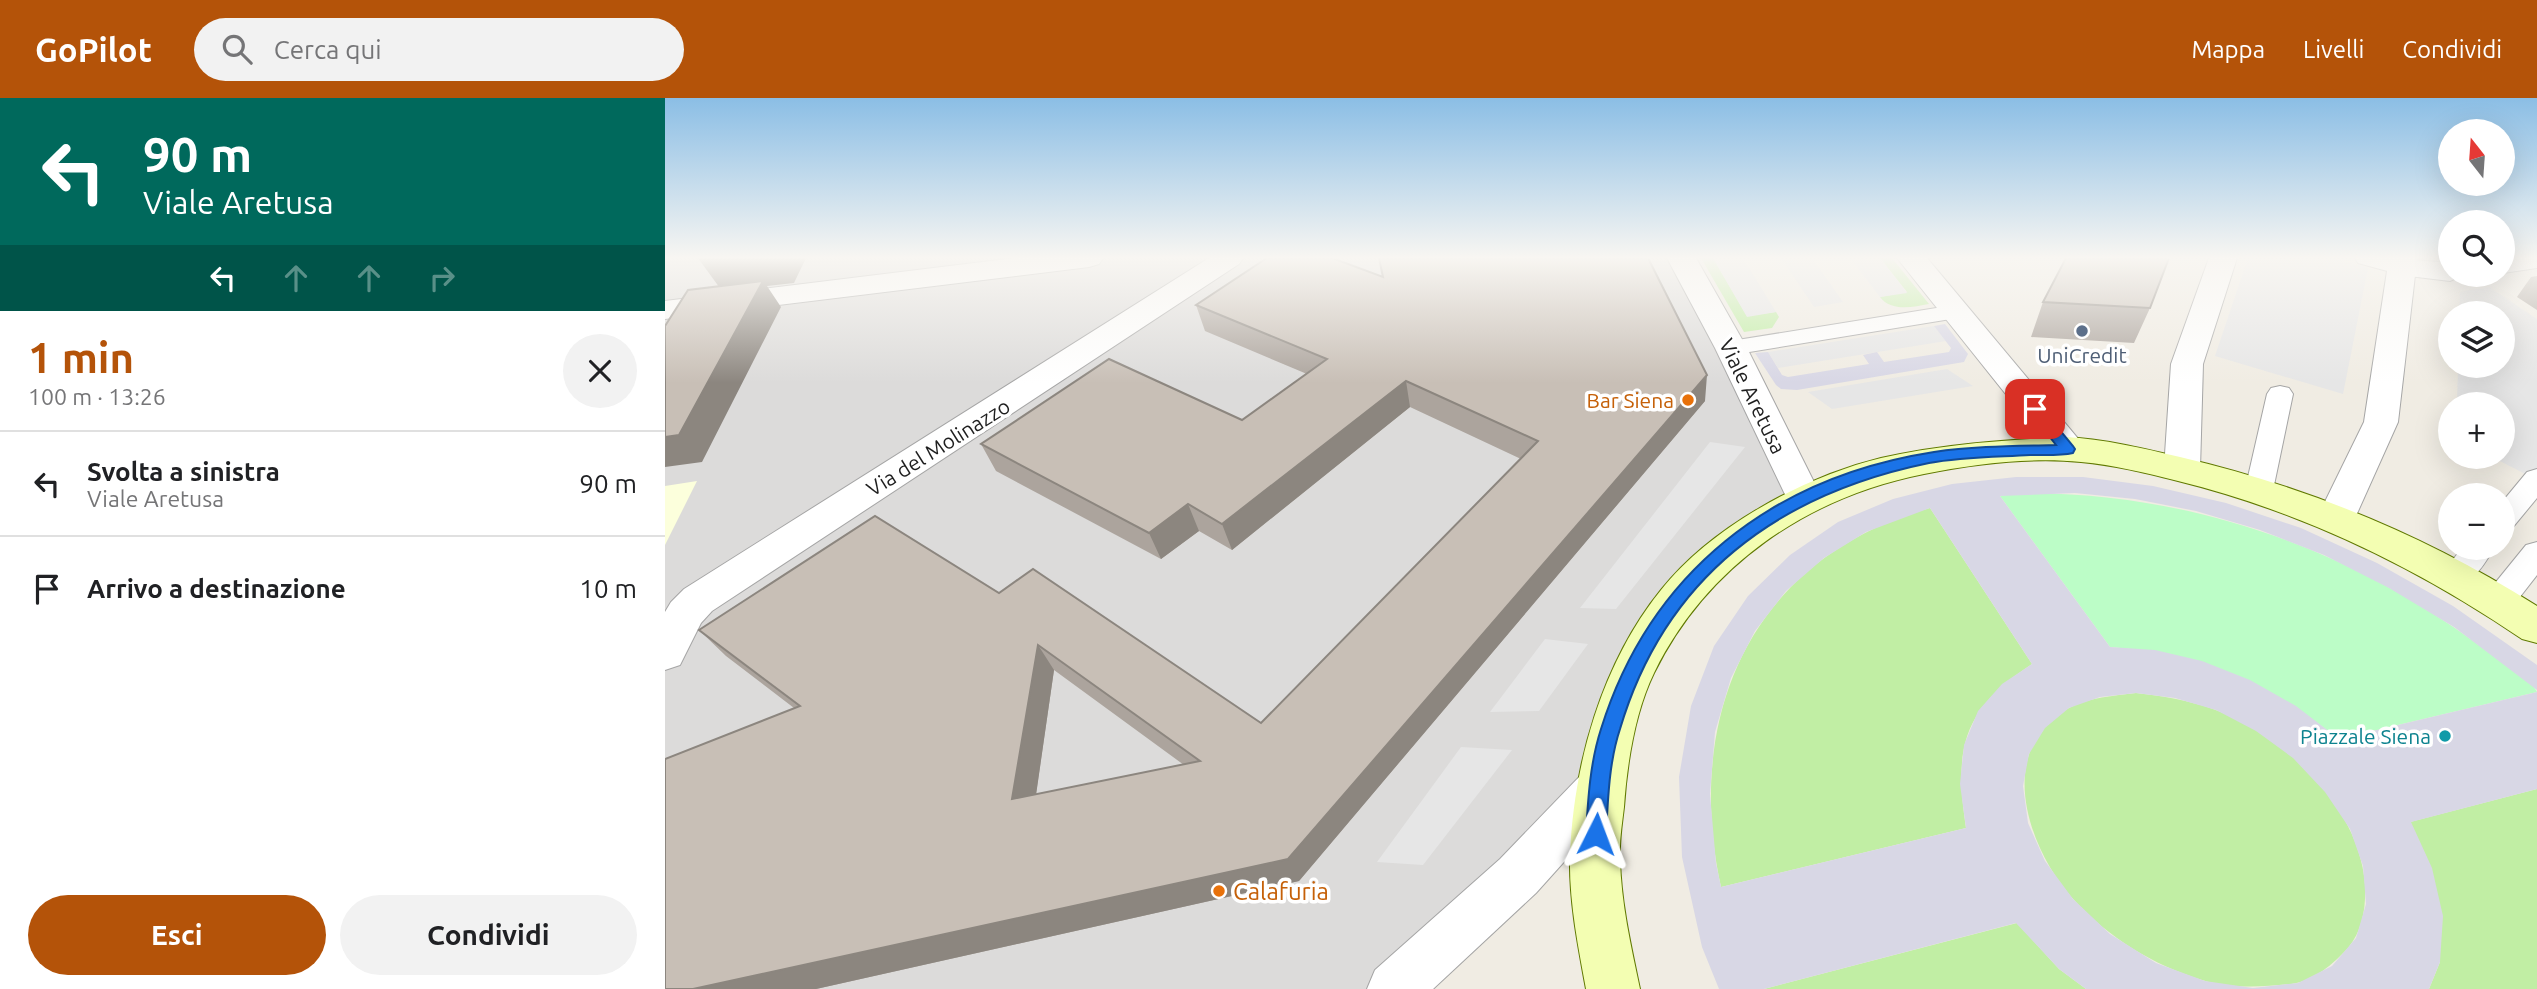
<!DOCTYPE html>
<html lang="it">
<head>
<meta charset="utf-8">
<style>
	:root { --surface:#fff; --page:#f2f2f2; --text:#202124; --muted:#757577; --line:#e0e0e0; --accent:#b45309 }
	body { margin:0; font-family:Ubuntu,sans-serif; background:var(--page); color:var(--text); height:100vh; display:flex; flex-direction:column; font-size:26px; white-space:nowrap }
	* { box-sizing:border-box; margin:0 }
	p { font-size:23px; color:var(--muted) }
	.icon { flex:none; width:38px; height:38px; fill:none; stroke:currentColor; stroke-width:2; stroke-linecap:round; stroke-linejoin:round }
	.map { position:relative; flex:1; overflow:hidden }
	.sheet { display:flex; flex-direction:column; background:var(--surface); width:665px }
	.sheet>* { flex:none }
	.banner { background:#00695c; color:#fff; overflow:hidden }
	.needle { width:46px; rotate:343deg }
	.buttons { position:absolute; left:1773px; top:21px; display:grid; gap:14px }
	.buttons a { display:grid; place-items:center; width:77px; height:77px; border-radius:50%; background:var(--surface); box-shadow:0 7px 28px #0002; font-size:35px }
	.pin { position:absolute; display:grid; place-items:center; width:60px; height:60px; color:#fff; margin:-30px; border-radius:14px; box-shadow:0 4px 10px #0006 }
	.me { position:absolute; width:77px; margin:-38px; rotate:3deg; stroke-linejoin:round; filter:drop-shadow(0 0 5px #0008) }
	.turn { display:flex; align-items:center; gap:24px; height:147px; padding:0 28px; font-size:32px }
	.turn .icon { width:91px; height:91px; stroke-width:2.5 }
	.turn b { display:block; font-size:49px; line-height:60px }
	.lanes { display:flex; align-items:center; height:66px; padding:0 28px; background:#0003; justify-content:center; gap:35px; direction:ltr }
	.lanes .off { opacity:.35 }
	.round { display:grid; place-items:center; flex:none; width:74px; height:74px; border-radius:37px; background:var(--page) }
	.overview { display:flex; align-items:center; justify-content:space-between; height:119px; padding:0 28px }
	h1 { font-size:42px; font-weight:700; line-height:52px; color:var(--accent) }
	.cta { display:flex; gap:14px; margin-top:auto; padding:14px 28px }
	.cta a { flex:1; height:80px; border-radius:42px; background:var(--accent); color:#fff; font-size:28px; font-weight:700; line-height:80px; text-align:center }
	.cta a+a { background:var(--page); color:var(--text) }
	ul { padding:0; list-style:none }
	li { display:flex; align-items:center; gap:21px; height:105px; padding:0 28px; border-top:2px solid var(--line) }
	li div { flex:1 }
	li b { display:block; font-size:26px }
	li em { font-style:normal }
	header { display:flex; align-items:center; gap:42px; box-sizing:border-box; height:98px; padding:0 35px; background:var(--accent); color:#fff }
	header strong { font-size:33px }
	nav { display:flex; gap:38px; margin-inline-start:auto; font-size:24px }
	.search { width:490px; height:63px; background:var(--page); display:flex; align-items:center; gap:18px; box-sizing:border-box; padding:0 24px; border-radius:38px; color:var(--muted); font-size:26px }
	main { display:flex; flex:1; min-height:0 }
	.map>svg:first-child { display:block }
	.residential { fill:#dcdbda }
	.education { fill:#fcffdc }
	.grass { fill:#c1eea4 }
	.park { fill:#bcfdc7 }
	.parking { fill:#e6e6e6 }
	.plaza { fill:#d8d7e5; fill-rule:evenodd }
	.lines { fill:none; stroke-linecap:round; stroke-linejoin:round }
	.service-casing { stroke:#a5a5a5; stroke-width:2 }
	.minor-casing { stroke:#a5a5a5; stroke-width:2 }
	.tertiary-casing { stroke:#a5a5a5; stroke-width:2 }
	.secondary-casing { stroke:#607900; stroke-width:2 }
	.service { fill:#fff; fill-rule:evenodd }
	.minor { fill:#fff; fill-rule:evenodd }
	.tertiary { fill:#fff; fill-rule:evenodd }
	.secondary { fill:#f3feb2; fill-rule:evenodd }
	.wall { fill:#aca49d; fill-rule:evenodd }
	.shaded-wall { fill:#8c867f }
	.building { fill:#c8bfb6; stroke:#8c867f; stroke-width:2; fill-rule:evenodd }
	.route { fill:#1a73e8; stroke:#114b97; stroke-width:2 }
	.service-dot { fill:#5c6f8a; stroke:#fff; stroke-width:2.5 }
	.food-dot { fill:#e8710a; stroke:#fff; stroke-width:2.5 }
	.culture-dot { fill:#0f9aa8; stroke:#fff; stroke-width:2.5 }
	.labels { text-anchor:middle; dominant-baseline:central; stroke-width:7; stroke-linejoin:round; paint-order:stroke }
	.service-label { font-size:21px; fill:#4e5e75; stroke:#fff }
	.street-label { font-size:21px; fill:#1e1e1e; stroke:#fff }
	.food-label { font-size:21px; fill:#c56008; stroke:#fff; text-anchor:end }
	.culture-label { font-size:21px; fill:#0d838f; stroke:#fff; text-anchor:end }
	.near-food-label { font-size:24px; fill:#c56008; stroke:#fff; text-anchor:start }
</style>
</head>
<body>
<header>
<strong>GoPilot</strong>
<div class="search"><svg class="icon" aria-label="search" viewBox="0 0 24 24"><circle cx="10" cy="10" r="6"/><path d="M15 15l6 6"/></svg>Cerca qui</div>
<nav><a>Mappa</a><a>Livelli</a><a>Condividi</a></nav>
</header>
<main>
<section class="sheet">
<div class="banner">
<div class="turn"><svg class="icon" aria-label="left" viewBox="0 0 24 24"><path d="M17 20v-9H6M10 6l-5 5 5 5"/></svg><div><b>90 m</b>Viale Aretusa</div></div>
<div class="lanes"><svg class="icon" aria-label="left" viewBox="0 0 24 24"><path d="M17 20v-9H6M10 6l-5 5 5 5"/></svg><svg class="icon off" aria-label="ahead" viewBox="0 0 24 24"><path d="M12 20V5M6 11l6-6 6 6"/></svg><svg class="icon off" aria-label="ahead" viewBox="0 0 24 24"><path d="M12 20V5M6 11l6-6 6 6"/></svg><svg class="icon off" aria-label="right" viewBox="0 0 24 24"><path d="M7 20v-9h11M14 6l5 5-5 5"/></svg></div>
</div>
<div class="overview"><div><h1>1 min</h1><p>100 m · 13:26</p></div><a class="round"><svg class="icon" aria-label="close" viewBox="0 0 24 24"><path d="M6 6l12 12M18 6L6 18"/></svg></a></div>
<ul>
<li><svg class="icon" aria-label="left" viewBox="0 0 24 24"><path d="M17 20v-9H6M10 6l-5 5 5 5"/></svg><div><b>Svolta a sinistra</b><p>Viale Aretusa</p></div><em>90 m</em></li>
<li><svg class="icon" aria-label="arrive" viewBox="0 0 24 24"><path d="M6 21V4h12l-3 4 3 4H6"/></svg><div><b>Arrivo a destinazione</b></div><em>10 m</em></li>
</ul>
<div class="cta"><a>Esci</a><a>Condividi</a></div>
</section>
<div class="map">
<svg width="1872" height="891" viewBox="0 0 1872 891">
	<rect width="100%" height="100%" fill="#f0ece3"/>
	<path class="residential" d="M0,160H1002L1132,399L1045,457L927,691L719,891H0Z"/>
	<path class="education" d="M32,383L0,447V388Z"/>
	<path class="grass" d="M1036,160H1048L1082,218L1111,214L1114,219L1107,230L1079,234Z
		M1215,160H1227L1264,206C1248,209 1226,214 1215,199L1242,194Z
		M1265,410L1367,566C1297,612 1289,650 1301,730L1056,789C1018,617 1087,459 1265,410Z
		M1471,595C1498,598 1522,602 1548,611C1619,637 1694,708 1700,786C1701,809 1698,832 1683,850C1668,866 1649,883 1626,886C1597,889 1566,891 1537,882C1488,867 1444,840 1409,802C1363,752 1328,651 1404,610C1424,599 1449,598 1471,595Z
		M1872,691V891H1764L1775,864L1745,724Z
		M1352,825L1394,871L1421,891H1099Z"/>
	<path class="park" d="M1353,395C1520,394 1675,446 1811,545C1829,558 1861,574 1872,594L1674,641C1600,584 1540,556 1445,549L1335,398Z"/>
	<path class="parking" d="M1048,160H1078L1111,214L1082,219Z
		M1116,160H1147L1178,204L1149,209Z
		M1185,160H1215L1242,195L1215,199Z
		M1583,160H1666L1703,170L1678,296L1550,258Z
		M1824,189L1872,221V382L1827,359H1838V306H1792L1793,268H1838V215H1794L1795,194Z
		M1269,228L1281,243L1113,270L1103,254Z
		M1282,271L1308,288L1167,311L1143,294Z
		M1045,344L1080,349L951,511L915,510Z
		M880,541L923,546L874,613L825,614Z
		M796,649L847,652L758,767L712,764Z"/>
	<path class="plaza" d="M1280,226L1303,256L1299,264L1132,292L1116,291L1111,287L1090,255L1103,254L1117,277L1123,279L1204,266L1198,257L1212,254L1219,264L1284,254L1286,250L1269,228Z
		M1351,379H1418L1488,388L1561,405L1636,430L1712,465L1788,508L1872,567V592L1789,529L1724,490L1659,457L1595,432L1531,413L1470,401L1410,395L1335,398L1445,549L1490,552L1537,563L1585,582L1631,608L1674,641L1872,594V691L1746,724L1767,770L1778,818L1775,864L1764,891H1421L1394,871L1351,825L1099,891H1054L1037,849L1017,759L1014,679L1026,608L1049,548L1083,498L1125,457L1173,424L1228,401L1287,386ZM1265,410L1367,566L1337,586L1313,613L1299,647L1295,686L1301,730L1056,789L1051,765L1045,696L1050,634L1066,580L1090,533L1121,493L1159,460L1201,434ZM1471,595L1510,600L1551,612L1591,633L1628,660L1660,694L1685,731L1698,768L1701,806L1691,840L1667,868L1633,885L1588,890L1540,883L1491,865L1445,836L1408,801L1380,763L1363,725L1358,688L1364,656L1380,630L1404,610L1435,599Z"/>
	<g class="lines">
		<defs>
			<path id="service" d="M1690,160C1707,160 1737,155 1748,170L1745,175L1737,177L1693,165Z
				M1290,207L1298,209L1302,214L1298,219L1066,257L1057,255L1054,250L1057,245L1066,243Z
				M1615,288L1624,290L1628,296L1608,392L1604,399L1594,402L1584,399L1580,392L1602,296L1606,290Z
				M1872,371V400L1848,429L1838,432V403L1862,374Z
				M1872,444V477L1844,513L1833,516L1822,513L1817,504L1822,495L1861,447Z
				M1797,450H1829C1818,469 1803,494 1779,486L1775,478Z"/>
			<path id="minor" d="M350,160H438L434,166L424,169L0,221V203Z
				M544,160H578L574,166L47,513L36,525L15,567L0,572V514L6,504L19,491Z
				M1838,160H1872V170L1838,175Z
				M1737,161L1785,165V177H1798L1785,183L1727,176L1723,170L1727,164Z
				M934,670L951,676L957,691L951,706L871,795L768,891H702L710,872L835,761L917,676Z"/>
			<path id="tertiary" d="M1002,160H1031L1082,250L1157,400L1152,409L1139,413L1126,409L1050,250Z
				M1232,160H1262L1415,343L1421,351L1415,359L1403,363L1391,359Z
				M1544,160H1572L1538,266L1535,371L1530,380L1517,383L1504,380L1499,371L1506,266Z
				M1724,160H1752L1733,324L1690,420L1684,430L1671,433L1658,430L1652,420L1699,324Z"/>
			<path id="secondary" d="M1400,339C1439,341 1477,350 1515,359C1643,389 1762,438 1872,508V545L1857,541C1751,469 1638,414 1513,383C1481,375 1449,367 1416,364C1365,359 1309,366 1259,376C1143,399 1042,467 989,575C970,614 962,666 959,709C957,726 954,744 955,761C956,805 966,848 975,891H921C913,848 904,803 905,759C908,667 937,565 996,492C1046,429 1138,379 1216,360C1277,346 1338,342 1400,339Z"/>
		</defs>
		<use href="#service" class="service-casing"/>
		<use href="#minor" class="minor-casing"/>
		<use href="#tertiary" class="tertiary-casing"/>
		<use href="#secondary" class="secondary-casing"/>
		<use href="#service" class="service"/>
		<use href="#minor" class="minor"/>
		<use href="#tertiary" class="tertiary"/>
		<use href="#secondary" class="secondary"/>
	</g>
	<path class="wall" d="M1872,178V212L1852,199L1866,179Z
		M1378,204L1485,210L1469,245L1366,239Z
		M531,207L1040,303L634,783L151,891L129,610L61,558L34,532L334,495L596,625L856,361L745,309L567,452L534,433L496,461L331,373L316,346L577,322L642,276L540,233ZM389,572L519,667L371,696Z"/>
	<path class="shaded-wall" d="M33,160H141L129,185L102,188L116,209L37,364L0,369V339L57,193Z
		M1042,277L1040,303L634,783L151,891H28L623,761Z
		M741,283L745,309L567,452L557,426Z
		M523,406L534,433L496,461L484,435Z
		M373,547L389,572L367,725L347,701Z"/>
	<path class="building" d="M602,160H667L718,179L714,160H983L1042,277L623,761L28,891H0V661L135,608L34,532L210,418L334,495L368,471L596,625L873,343L741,283L557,426L523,406L484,435L316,346L444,261L577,322L662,261L531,207ZM373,547L535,663L347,701Z
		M1401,160H1504L1485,210L1378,204Z
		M98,183L14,337L0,339V228L23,192Z"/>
	<linearGradient id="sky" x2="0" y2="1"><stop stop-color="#8bbee5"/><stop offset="0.56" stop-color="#f8f6f2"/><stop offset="1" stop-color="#f8f6f2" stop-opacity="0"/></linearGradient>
	<rect width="1872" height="285" fill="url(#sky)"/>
	<path class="route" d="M1370,306L1375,308L1408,348L1410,351L1408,355C1395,358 1379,357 1365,357C1332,359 1297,359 1264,365C1113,396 1000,479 955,631C944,664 943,701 941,736L938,743L931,745L924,743L921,736C923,701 925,665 936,631C985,474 1108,379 1269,354C1309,348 1350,348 1391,347L1363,311Z"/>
	<circle class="service-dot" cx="1417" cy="233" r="7"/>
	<g class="food-dot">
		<circle cx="1023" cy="302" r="7"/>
		<circle cx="554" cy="793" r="7"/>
	</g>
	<circle class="culture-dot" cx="1780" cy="638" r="7"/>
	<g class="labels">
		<g class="service-label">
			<text x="1417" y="257">UniCredit</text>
		</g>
		<g class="street-label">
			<text transform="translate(1088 298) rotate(64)">Viale Aretusa</text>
			<text transform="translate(273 349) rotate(-32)">Via del Molinazzo</text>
		</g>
		<g class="food-label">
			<text x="1009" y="302">Bar Siena</text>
		</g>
		<g class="culture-label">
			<text x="1766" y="638">Piazzale Siena</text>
		</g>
		<g class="near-food-label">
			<text x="568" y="793">Calafuria</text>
		</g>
	</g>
</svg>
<div class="buttons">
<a><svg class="needle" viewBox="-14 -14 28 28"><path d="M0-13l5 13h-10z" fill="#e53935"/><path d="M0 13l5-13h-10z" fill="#757577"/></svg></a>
<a><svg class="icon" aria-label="search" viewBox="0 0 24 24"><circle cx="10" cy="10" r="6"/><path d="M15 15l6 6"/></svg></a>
<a><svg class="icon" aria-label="layers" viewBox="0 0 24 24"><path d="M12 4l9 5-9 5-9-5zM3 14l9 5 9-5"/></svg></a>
<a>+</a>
<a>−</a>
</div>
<div class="pin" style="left:1370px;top:311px;background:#d93025"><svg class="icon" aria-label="arrive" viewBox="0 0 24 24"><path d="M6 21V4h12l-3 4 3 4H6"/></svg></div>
<svg class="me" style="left:931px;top:736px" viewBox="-20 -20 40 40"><path d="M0-17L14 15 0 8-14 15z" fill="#1a73e8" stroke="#fff" stroke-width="4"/></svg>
</div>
</main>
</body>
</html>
